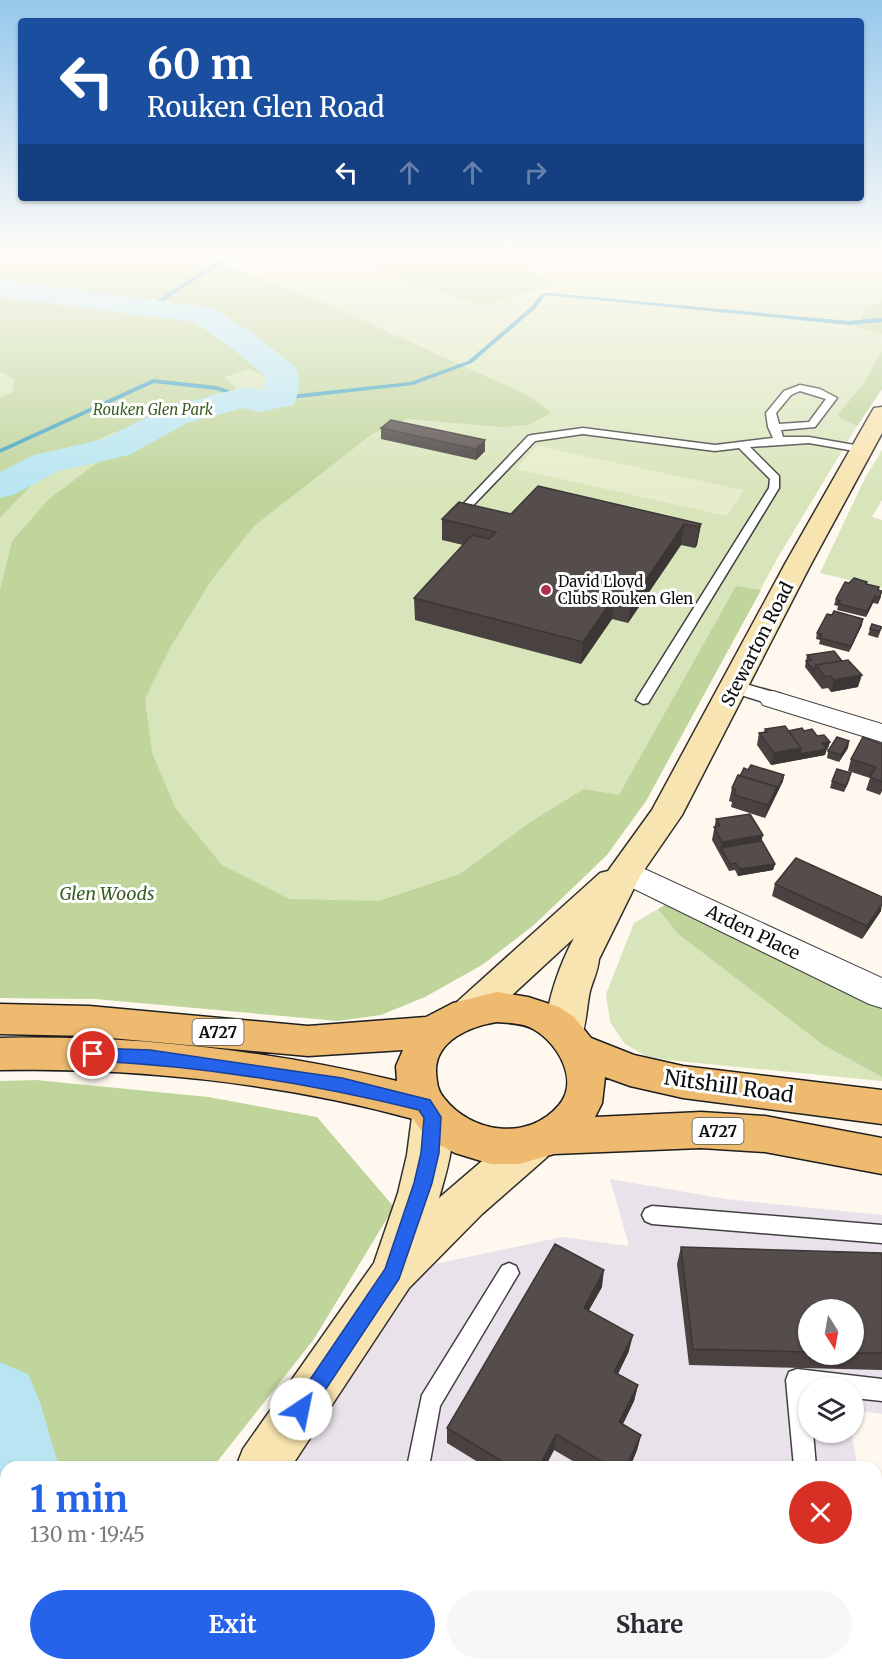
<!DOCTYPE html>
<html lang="en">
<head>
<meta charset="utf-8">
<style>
	:root { --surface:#fff; --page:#f7f7f7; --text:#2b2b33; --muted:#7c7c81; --accent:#2563eb }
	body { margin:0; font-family:Merriweather,serif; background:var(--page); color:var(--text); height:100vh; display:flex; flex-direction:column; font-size:22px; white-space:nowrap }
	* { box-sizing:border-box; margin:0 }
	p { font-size:20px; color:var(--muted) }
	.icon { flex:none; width:33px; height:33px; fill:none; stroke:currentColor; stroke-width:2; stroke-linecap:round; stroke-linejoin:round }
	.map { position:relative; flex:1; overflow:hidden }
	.panel { position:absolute; left:0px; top:1461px; width:882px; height:210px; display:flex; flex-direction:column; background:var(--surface); border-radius:18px 18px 0 0; box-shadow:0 2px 4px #0004 }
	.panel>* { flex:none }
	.hud { position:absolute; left:18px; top:18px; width:846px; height:183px; border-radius:6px; box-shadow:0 2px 4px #0004; background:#1a4fa0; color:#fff; overflow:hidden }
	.needle { width:39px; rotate:169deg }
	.tools { position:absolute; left:798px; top:1299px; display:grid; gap:12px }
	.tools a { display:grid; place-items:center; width:66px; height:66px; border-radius:50%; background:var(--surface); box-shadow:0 2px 4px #0004; font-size:30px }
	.pin { position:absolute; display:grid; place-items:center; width:51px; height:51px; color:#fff; margin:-26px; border:3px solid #fff; border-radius:50%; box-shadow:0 2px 6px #0007 }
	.me { position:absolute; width:66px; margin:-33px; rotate:34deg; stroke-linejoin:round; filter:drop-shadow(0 0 4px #0008) }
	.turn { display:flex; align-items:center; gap:21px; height:126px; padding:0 30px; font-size:27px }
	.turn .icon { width:78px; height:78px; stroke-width:2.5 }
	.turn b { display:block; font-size:42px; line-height:51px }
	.lanes { display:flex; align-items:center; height:57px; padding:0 30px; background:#0003; justify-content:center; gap:30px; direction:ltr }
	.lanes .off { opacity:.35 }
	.round { display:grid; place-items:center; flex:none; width:63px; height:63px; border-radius:32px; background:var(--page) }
	.head { display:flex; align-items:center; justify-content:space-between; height:102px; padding:0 30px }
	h1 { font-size:36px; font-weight:700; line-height:45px; color:var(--accent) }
	.action { display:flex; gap:12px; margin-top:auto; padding:12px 30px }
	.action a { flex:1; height:69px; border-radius:36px; background:var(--accent); color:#fff; font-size:24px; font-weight:700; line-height:69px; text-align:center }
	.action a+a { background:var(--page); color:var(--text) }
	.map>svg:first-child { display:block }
	.industrial { fill:#e9e2eb; fill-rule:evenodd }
	.green { fill:#d8e5bb }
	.forest { fill:#bfd59c; fill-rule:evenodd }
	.pitch { fill:#e7edcc }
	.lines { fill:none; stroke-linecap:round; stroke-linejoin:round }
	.stream { fill:#45a4c1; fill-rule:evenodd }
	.river { fill:#b8e5f1; fill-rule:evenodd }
	.service-casing { stroke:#404040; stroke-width:3 }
	.pedestrian-casing { stroke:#404040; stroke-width:3 }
	.minor-casing { stroke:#404040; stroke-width:2 }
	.secondary-casing { stroke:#2f2f2f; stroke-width:3 }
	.primary-casing { stroke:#1e1e1e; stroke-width:3 }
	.service { fill:#fff; fill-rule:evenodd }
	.pedestrian { fill:#fff; fill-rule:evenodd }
	.minor { fill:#fff; fill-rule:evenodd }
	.secondary { fill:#f8e4b0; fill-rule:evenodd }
	.primary { fill:#edba70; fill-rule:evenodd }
	.wall { fill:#494240; fill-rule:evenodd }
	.shaded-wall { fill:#3c3634 }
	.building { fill:#554d4b; stroke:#3c3634; stroke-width:1.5 }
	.route { fill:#2563eb; stroke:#184099; stroke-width:1.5 }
	.poi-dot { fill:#b1314d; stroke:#fff; stroke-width:2 }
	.labels { text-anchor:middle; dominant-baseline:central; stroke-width:6; stroke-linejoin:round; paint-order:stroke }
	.far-park-label { font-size:15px; font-style:italic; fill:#3a5f23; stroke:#fff }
	.far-poi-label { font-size:15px; fill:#0d0d0d; stroke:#fff; text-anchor:start }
	.shield { fill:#fff; stroke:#565656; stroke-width:1.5 }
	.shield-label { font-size:16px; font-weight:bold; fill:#0d0d0d }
	.street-label { font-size:18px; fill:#0d0d0d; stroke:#fff }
	.park-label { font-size:18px; font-style:italic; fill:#3a5f23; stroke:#fff }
	.near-street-label { font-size:21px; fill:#0d0d0d; stroke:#fff }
</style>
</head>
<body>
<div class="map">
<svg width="882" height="1671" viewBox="0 0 882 1671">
	<rect width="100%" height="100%" fill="#fef8ef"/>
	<path class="industrial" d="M610,1179L726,1199L882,1215V1414L854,1410V1388H808V1432L852,1433L857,1467H261L393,1273L562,1237L629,1246ZM808,1310H854V1354H808Z
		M876,1586L882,1623V1671H402L394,1665H876Z"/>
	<path class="green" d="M0,254H882V389L854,431L777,559L646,801L575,873L95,999L0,998Z
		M882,450V500L872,517L882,520V588L820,573L866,476Z
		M658,909L678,934L823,1045L882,1077V1081L667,1060L646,1056L625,1044L610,1022L606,994L634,923Z"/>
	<path class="forest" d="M0,254H194L320,301L525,394L552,413L528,425L502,427L408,419L372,434L254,526L210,582L170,648L145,699L152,753L176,809L222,865L289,899L379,901L460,874L532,821L584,789L619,795L736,586L761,590L646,801L607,855L534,925L482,965L425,997L381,1015L338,1021L95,999L0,998V590L12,541L49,499L97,463L146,434L137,425L113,433L58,457L0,518V397L13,392L14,380L0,371ZM249,369L263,375L277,388L270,395L239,391L225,377Z
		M375,254H509L552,284L482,306L376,269Z
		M882,301V335L856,327L865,309Z
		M882,351V389L857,426L837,416L864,383Z
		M673,900L882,1009V1077L823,1045L678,934L658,909Z
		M36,1080L208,1097L317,1117L394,1207L314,1339L213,1467H6V1665H78L74,1671H0V1081Z
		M192,1665H394L402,1671H188Z"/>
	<path class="pitch" d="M537,446L744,490L727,516L516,469Z"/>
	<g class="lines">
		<path class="stream" d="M239,254H246L225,261L149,310L144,309L221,259Z
			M548,293L849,321L882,318V322L849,325L548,295L544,297L536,308L472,363L413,385L281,400L278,398L281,396L410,382L468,361L532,306L540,295Z
			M153,379L217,386L247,397L244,399L216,390L154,383L0,453V449Z"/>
		<path class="river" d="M0,279L213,308L251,332L294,366C301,377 300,394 293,405L259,412L243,408L187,423L129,455L59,471L13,495L0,498V472L34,455L104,439L163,409L244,387L264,391L265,376L229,346L194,322L0,297Z
			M0,1362L28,1374L40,1402L59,1467H6V1503L0,1501Z
			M119,1665H214L216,1671H122Z"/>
		<defs>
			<path id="service" d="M800,385L820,389L837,398L815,427L781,430L783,437H809L860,446L865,449L860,452L809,443L750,447L779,476V488L648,703L643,704L636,700L769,488L770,479L739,448L715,451L583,434L535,441L459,520L455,521L450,518L528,436L532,435L583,428L715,445L773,438L768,427L766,413L784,391ZM800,391L826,399L809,422L779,424L776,413L791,395Z
				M652,1206L882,1225V1243L652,1224L645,1221L642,1215L645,1209Z
				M509,1263L516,1266L519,1273L440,1406L429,1467H407L422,1395L502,1266Z
				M797,1369L882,1379V1401L854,1398V1388H808V1432H813L816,1467H794L786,1380L789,1372Z
				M442,1665H471L474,1671H445Z
				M521,1665H547L545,1671H519Z
				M656,1665H684L687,1671H659Z
				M840,1665H868L871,1671H843Z"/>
			<path id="pedestrian" d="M735,681L781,694L784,699L781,704L773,705L728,691L725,687L728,683Z"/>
			<path id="minor" d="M773,691L882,724V742L763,705L759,699L763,693Z
				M625,860L882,978V1008L869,1004L614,879L609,871L614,863Z"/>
			<path id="secondary" d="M882,407V433L811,564L682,815L640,876L599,959C598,971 593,980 590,991C586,1009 587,1026 579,1043L565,1047L551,1043C549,1039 546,1034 546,1030C546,1001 561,962 574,938L484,1021L471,1026L458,1021L452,1011L458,1001L600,873L608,871L652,810L785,564L871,413L874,408Z
				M432,1100L446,1105C460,1132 447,1170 439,1198L517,1131L532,1126L547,1131L553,1144L547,1157L482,1214L409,1288L291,1467H236L243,1449L374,1263L398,1193L407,1155L412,1117L418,1105Z
				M96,1665H154L152,1671H94Z"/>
			<path id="primary" d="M497,992L528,997L559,1007L574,1017L591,1038L634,1055L683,1066L882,1090V1124L683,1098L630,1086L605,1077L602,1103L595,1117L701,1112L765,1116L882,1138V1174L765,1152L701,1148L554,1154L519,1164H491L455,1153L436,1143L421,1130L413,1119C284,1083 133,1067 0,1070V1038C132,1035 268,1050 397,1081L396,1066L403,1050L308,1056L89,1036L0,1034V1004L89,1006L308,1026L426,1017L453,1003ZM497,1022C508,1023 523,1023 533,1029C557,1042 580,1080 559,1105C528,1142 471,1133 444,1098C437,1090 437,1082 436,1072C435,1040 471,1026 497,1022Z"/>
		</defs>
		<use href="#service" class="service-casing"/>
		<use href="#pedestrian" class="pedestrian-casing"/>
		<use href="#minor" class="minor-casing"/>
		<use href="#secondary" class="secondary-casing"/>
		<use href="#primary" class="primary-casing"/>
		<use href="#service" class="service"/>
		<use href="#pedestrian" class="pedestrian"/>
		<use href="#minor" class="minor"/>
		<use href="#secondary" class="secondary"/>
		<use href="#primary" class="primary"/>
	</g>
	<path class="wall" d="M381,428L485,440V451L476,460L381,439Z
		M511,514L701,524L697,545L695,548L681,545L628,623L612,619L581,664L415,620L414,598L463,545L442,540V519Z
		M849,583L867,584L879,587L878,590L881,597L878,604L873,603L866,617L837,610L838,606L834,605L836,599Z
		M862,625L849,652L819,644L820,640L816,639L817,633Z
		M882,627L878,638L868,635L870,629Z
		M807,655L858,687L831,692L828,688L822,689L805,667Z
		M765,729L788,731H804L830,742L828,748H826L825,755L771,765L757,745L759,733L764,732Z
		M849,741L848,748L839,762L827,758L828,751Z
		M882,744V791L880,795L866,790L870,778L848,771L851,759Z
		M748,770L784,775L783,781L765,818L731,807L732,802L729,801L732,788L740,776Z
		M850,779L844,792L830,788L832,781Z
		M716,819L762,841L775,864L773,870L738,876L735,870L729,871L712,840Z
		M775,884L881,911L862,939L772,896Z
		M681,1247L882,1253V1370L689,1365L677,1264ZM808,1310H854V1354H808Z
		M602,1287L589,1310L629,1351L618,1374L638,1385L634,1401L623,1424L641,1435L637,1450L630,1467H583L554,1450L545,1467H486L447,1443V1428Z"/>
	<path class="shaded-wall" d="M485,440V451L476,460V449Z
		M684,524L681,545L628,623L631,602Z
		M701,524L697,545L695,548L699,527Z
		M875,596L873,603L866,617L867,611Z
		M614,597L612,619L581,664L583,642Z
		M863,619L862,625L849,652L851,646Z
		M862,675L858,687L831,692L834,680Z
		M849,741L848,748L839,762L841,755Z
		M830,742L828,748L821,750L822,743Z
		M801,748L827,749L825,755L771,765L774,753Z
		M784,775L783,781L765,818L768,805Z
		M763,835L760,848H721L720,854L722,842Z
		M775,864L773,870L738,876L740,869Z
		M882,904L881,911L862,939L867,926Z
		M604,1270L602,1287L581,1324L584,1308Z
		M633,1335L629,1351L611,1388L614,1372Z
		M638,1385L634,1401L616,1438L619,1422Z
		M556,1434L554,1450L545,1467H539Z
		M641,1435L637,1450L630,1467H626Z"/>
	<path class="building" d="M391,420L485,440L476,449L381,428Z
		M538,486L701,524L699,527L684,524L631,602L614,597L583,642L414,598L472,535L489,539L496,532L442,519L459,502L511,514Z
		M854,578L867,582L866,584L879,587L878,590L882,591L879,598L875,596L867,611L839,604L840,601L836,599L845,582L849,583Z
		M834,611L863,619L851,646L820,638L822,634L817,633L827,614L832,615Z
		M872,624L882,627L879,631L870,629Z
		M834,651L842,661L816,665L814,671L806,661L811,660L807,655Z
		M848,660L862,675L834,680L831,676L825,677L816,665Z
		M785,726L801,748L774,753L759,733L767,732L765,729Z
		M802,728L804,731L812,729L817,736L824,735L830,742L822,743L827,749L800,754L801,748L788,731Z
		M837,737L849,741L841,755L828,751Z
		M863,737L882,744V782L870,777L876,767L851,759Z
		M751,765L784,775L776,793L777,787L740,776L744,768L748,770Z
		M837,769L851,773L846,786L832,781Z
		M738,775L777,787L768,805L734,795L736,790L732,788Z
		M750,814L763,835L722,842L714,827L720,826L716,819Z
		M762,841L775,864L740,869L736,863L730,864L721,848Z
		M796,858L882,897V904L867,926L775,884Z
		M555,1244L604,1270L584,1308L633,1335L614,1372L638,1385L619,1422L641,1435L626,1467H611L556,1434L539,1467H512L447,1428Z
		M681,1247L882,1253V1353H854V1310H808V1352L693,1349Z"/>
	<linearGradient id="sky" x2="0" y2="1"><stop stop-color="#95c8ec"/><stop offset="0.52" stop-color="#fffcf8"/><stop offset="1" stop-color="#fffcf8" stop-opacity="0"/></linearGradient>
	<rect width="882" height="488" fill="url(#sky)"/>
	<path class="route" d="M93,1048L150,1050L342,1078L430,1100L441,1117L439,1153L432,1183L399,1279L308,1416L301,1419L293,1416L290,1409L385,1269L414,1183L421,1153L424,1118L419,1110C313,1084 203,1066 93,1061L87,1059L85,1054L87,1050Z"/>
	<circle class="poi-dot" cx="546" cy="590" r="6"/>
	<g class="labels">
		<g class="far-park-label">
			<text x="153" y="409">Rouken Glen Park</text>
		</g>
		<g class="far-poi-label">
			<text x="558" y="581">David Lloyd<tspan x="558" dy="17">Clubs Rouken Glen</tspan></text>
		</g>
		<g class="shield">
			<rect x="192.5" y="1019" width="51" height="26" rx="4.5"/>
			<rect x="692.5" y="1118" width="51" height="26" rx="4.5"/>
		</g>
		<g class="shield-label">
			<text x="218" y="1032">A727</text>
			<text x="718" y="1131">A727</text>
		</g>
		<g class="street-label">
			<text transform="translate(757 644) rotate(-63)">Stewarton Road</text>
			<text transform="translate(753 932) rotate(26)">Arden Place</text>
		</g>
		<g class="park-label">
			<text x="107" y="893">Glen Woods</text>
		</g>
		<g class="near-street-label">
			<text transform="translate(729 1086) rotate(8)">Nitshill Road</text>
		</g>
	</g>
</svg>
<div class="tools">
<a><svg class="needle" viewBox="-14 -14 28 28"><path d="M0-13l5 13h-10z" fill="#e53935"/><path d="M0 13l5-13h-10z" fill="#7c7c81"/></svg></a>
<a><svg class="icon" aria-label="layers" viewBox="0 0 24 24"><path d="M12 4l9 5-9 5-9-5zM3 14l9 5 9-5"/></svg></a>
</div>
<div class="pin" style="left:93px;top:1054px;background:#d93025"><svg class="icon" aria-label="arrive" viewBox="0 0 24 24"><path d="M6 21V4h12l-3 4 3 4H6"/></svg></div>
<svg class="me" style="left:301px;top:1409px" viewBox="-20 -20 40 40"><circle r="19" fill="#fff"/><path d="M0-13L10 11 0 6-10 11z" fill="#2563eb"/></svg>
<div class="hud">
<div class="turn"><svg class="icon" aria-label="left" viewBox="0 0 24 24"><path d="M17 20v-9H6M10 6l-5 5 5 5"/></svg><div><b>60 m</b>Rouken Glen Road</div></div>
<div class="lanes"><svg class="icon" aria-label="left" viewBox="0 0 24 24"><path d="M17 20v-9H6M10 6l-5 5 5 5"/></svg><svg class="icon off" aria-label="ahead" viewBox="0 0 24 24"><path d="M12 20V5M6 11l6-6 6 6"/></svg><svg class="icon off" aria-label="ahead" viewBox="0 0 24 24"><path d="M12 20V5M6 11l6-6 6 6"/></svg><svg class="icon off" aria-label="right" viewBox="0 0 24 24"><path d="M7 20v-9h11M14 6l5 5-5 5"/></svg></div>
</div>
<section class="panel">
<div class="head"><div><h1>1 min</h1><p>130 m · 19:45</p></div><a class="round" style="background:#d93025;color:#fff"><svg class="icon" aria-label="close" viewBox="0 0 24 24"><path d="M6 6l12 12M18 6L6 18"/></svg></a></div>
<div class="action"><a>Exit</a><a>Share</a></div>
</section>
</div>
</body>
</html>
